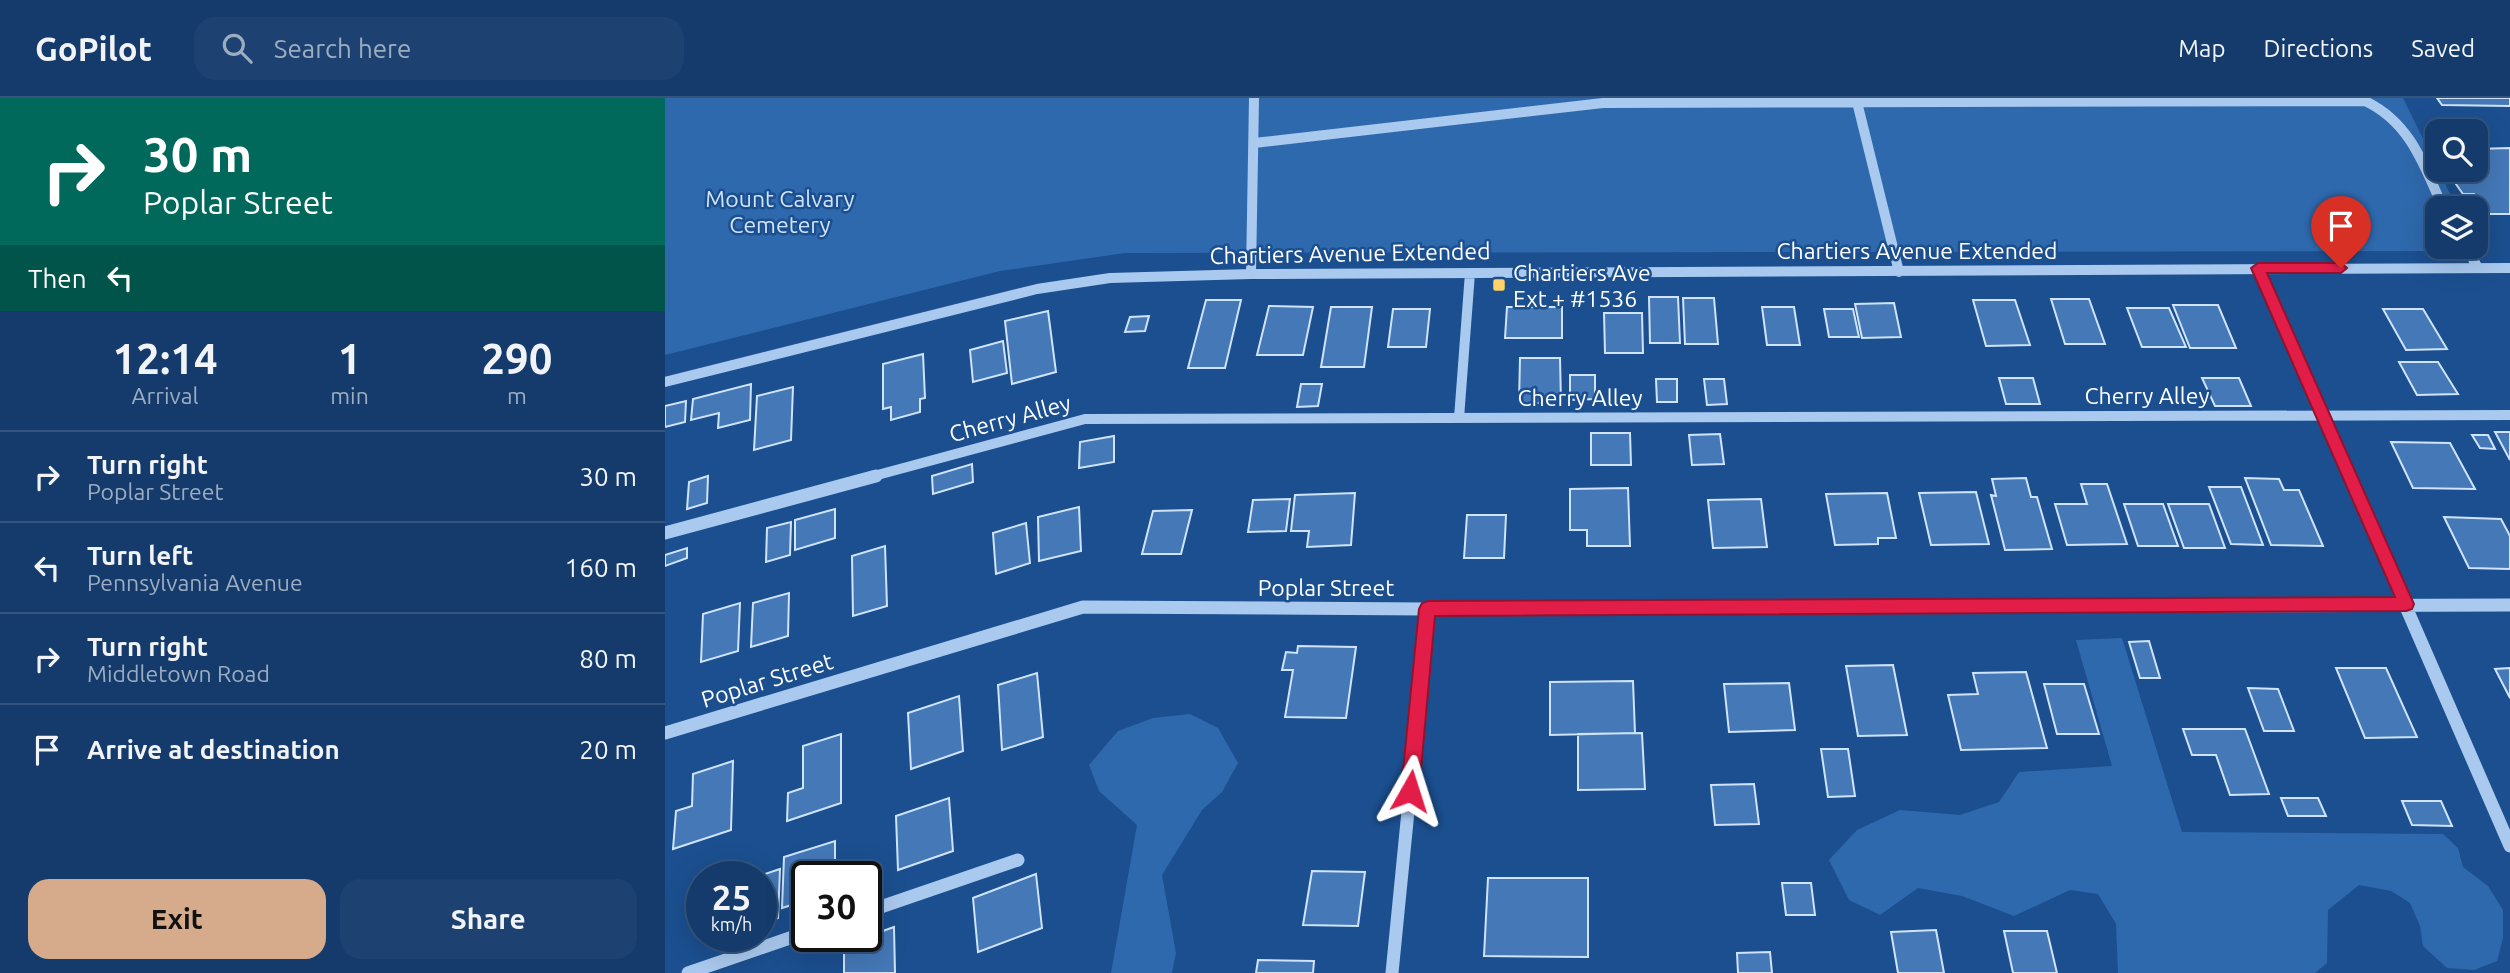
<!DOCTYPE html>
<html lang="en">
<head>
<meta charset="utf-8">
<style>
	:root { --surface:#143b6b; --page:#1d4271; --text:#f1f3f6; --muted:#9dadc1; --line:#33557e; --accent:#d6ab8b }
	body { margin:0; font-family:Ubuntu,sans-serif; background:var(--page); color:var(--text); height:100vh; display:flex; flex-direction:column; font-size:26px; white-space:nowrap }
	* { box-sizing:border-box; margin:0 }
	p { font-size:23px; color:var(--muted) }
	.icon { flex:none; width:38px; height:38px; fill:none; stroke:currentColor; stroke-width:2; stroke-linecap:round; stroke-linejoin:round }
	.map { position:relative; flex:1; overflow:hidden }
	.sheet { display:flex; flex-direction:column; background:var(--surface); width:665px }
	.sheet>* { flex:none }
	.banner { background:#00695c; color:#fff; overflow:hidden }
	.buttons { position:absolute; left:1760px; top:21px; display:grid; gap:14px }
	.buttons a { display:grid; place-items:center; width:63px; height:63px; border-radius:14px; background:var(--surface); box-shadow:0 7px 28px #0002,0 0 0 2px var(--line); font-size:35px }
	.speed { position:absolute; left:21px; top:763px; display:flex; gap:14px; font-size:35px; font-weight:700; text-align:center }
	.speed>* { display:grid; place-content:center; width:91px; height:91px; border-radius:50%; background:var(--surface); box-shadow:0 7px 28px #0002,0 0 0 2px var(--line); line-height:1 }
	.speed small { font-size:18px; font-weight:400 }
	.speed .limit { border:4px solid #111; border-radius:10px; background:#fff; color:#111 }
	.pin { position:absolute; display:grid; place-items:center; width:60px; height:60px; color:#fff; margin:-72px -30px; border-radius:50% 50% 50% 0; rotate:-45deg; box-shadow:0 0 7px #0007 }
	.pin .icon { rotate:45deg }
	.me { position:absolute; width:77px; margin:-38px; rotate:6deg; stroke-linejoin:round; filter:drop-shadow(0 0 5px #0008) }
	.turn { display:flex; align-items:center; gap:24px; height:147px; padding:0 28px; font-size:32px }
	.turn .icon { width:91px; height:91px; stroke-width:2.5 }
	.turn b { display:block; font-size:49px; line-height:60px }
	.then { display:flex; align-items:center; height:66px; padding:0 28px; background:#0003; gap:14px; font-size:26px }
	.eta { display:flex; justify-content:space-evenly; align-items:center; height:119px; text-align:center }
	.eta b { font-size:42px; font-weight:600; line-height:49px }
	.primary-button { display:flex; gap:14px; margin-top:auto; padding:14px 28px }
	.primary-button a { flex:1; height:80px; border-radius:21px; background:var(--accent); color:#111; font-size:28px; font-weight:600; line-height:80px; text-align:center }
	.primary-button a+a { background:var(--page); color:var(--text) }
	ul { padding:0; list-style:none }
	li { display:flex; align-items:center; gap:21px; height:91px; padding:0 28px; border-top:2px solid var(--line) }
	li div { flex:1 }
	li b { display:block; font-size:26px }
	li em { font-style:normal }
	header { display:flex; align-items:center; gap:42px; box-sizing:border-box; height:98px; padding:0 35px; background:var(--surface); border-bottom:2px solid var(--line) }
	header strong { font-size:33px }
	nav { display:flex; gap:38px; margin-inline-start:auto; font-size:24px }
	.search { width:490px; height:63px; background:var(--page); display:flex; align-items:center; gap:18px; box-sizing:border-box; padding:0 24px; border-radius:21px; color:var(--muted); font-size:26px }
	main { display:flex; flex:1; min-height:0 }
	.map>svg:first-child { display:block }
	.green { fill:#2e69ad }
	.building { fill:#4478b7; stroke:#cfe3fa; stroke-width:2 }
	.lines { fill:none; stroke-linecap:round; stroke-linejoin:round }
	.minor-far1 { stroke:#a9c9ee; stroke-width:10 }
	.minor { stroke:#a9c9ee; stroke-width:13 }
	.route { fill:#e11d48; stroke:#92132f; stroke-width:2 }
	.poi-dot { fill:#ffd166; stroke:#1b4f8f; stroke-width:2.5 }
	.labels { text-anchor:middle; dominant-baseline:central; stroke-width:5; stroke-linejoin:round; paint-order:stroke }
	.park-label { font-size:23px; fill:#cfe3fa; stroke:#1b4f8f }
	.street-label { font-size:23px; fill:#fff; stroke:#1b4f8f }
	.poi-label { font-size:23px; fill:#fff; stroke:#1b4f8f; text-anchor:start }
</style>
</head>
<body>
<header>
<strong>GoPilot</strong>
<div class="search"><svg class="icon" aria-label="search" viewBox="0 0 24 24"><circle cx="10" cy="10" r="6"/><path d="M15 15l6 6"/></svg>Search here</div>
<nav><a>Map</a><a>Directions</a><a>Saved</a></nav>
</header>
<main>
<section class="sheet">
<div class="banner">
<div class="turn"><svg class="icon" aria-label="right" viewBox="0 0 24 24"><path d="M7 20v-9h11M14 6l5 5-5 5"/></svg><div><b>30 m</b>Poplar Street</div></div>
<div class="then">Then<svg class="icon" aria-label="left" viewBox="0 0 24 24"><path d="M17 20v-9H6M10 6l-5 5 5 5"/></svg></div>
</div>
<div class="eta">
<div><b>12:14</b><p>Arrival</p></div>
<div><b>1</b><p>min</p></div>
<div><b>290</b><p>m</p></div>
</div>
<ul>
<li><svg class="icon" aria-label="right" viewBox="0 0 24 24"><path d="M7 20v-9h11M14 6l5 5-5 5"/></svg><div><b>Turn right</b><p>Poplar Street</p></div><em>30 m</em></li>
<li><svg class="icon" aria-label="left" viewBox="0 0 24 24"><path d="M17 20v-9H6M10 6l-5 5 5 5"/></svg><div><b>Turn left</b><p>Pennsylvania Avenue</p></div><em>160 m</em></li>
<li><svg class="icon" aria-label="right" viewBox="0 0 24 24"><path d="M7 20v-9h11M14 6l5 5-5 5"/></svg><div><b>Turn right</b><p>Middletown Road</p></div><em>80 m</em></li>
<li><svg class="icon" aria-label="arrive" viewBox="0 0 24 24"><path d="M6 21V4h12l-3 4 3 4H6"/></svg><div><b>Arrive at destination</b></div><em>20 m</em></li>
</ul>
<div class="primary-button"><a>Exit</a><a>Share</a></div>
</section>
<div class="map">
<svg width="1845" height="875" viewBox="0 0 1845 875">
	<rect width="100%" height="100%" fill="#1b4f8f"/>
	<path class="green" d="M0,0H1738L1792,110H1773V149H1810L1812,153L460,155L335,173L0,257Z
		M1457,540L1517,734L1778,736L1793,750L1798,769L1823,788L1838,812V840L1832,863L1809,872L1782,870L1758,848L1755,828L1745,805L1726,793L1694,787L1663,812L1662,865L1650,875H1453L1451,826L1433,796L1405,792L1349,818L1297,798L1253,790L1215,817L1184,802L1164,762L1192,732L1235,712L1295,717L1334,704L1354,674L1447,668L1411,542Z
		M525,616L553,630L573,665L557,694L537,712L497,777L511,855L507,875H446L472,727L434,693L424,667L453,633L488,620Z"/>
	<path class="building" d="M1772,0H1845V8L1777,7Z
		M1845,50V116H1823L1809,96H1798L1781,72H1811V61L1816,60L1811,51Z
		M984,199H1013L1015,245H985Z
		M1018,200H1049L1053,246H1020Z
		M1386,201H1424L1440,246H1400Z
		M541,202H576L560,270H523Z
		M1308,202H1350L1365,247L1321,248Z
		M1229,205L1236,239L1197,240L1190,206Z
		M1508,207H1553L1571,250H1525Z
		M604,208L648,209L638,257H592Z
		M666,209H707L699,269H656Z
		M842,209H897V240H840Z
		M1097,209H1129L1135,247H1102Z
		M1462,210H1504L1521,249H1477Z
		M728,211H765L761,249H723Z
		M1159,211H1188L1194,239H1164Z
		M1718,211H1758L1782,251L1741,252Z
		M383,213L391,274L347,286L340,223Z
		M939,215H977L978,255H940Z
		M484,218L480,233L460,234L465,219Z
		M338,243L342,275L308,284L305,252Z
		M258,256L260,300L255,301V314L226,322V309L218,311V266Z
		M855,260H895L896,305H854Z
		M1734,264H1773L1793,296L1752,297Z
		M905,277H930V301L905,302Z
		M1334,280H1368L1375,306H1341Z
		M1537,280H1574L1586,308H1550Z
		M991,281H1012V304H992Z
		M1039,281H1059L1062,306L1042,307Z
		M86,286L85,322L53,330L54,315L26,322L28,301Z
		M636,286H657L653,308L632,309Z
		M128,289L126,342L89,352L92,298Z
		M21,303L20,324L0,329V308Z
		M1830,334H1845V362Z
		M926,335H965L966,367H926Z
		M1055,336L1059,366L1027,367L1024,337Z
		M1807,337H1823L1830,351L1815,350Z
		M449,338V364L414,370L415,344Z
		M1726,344L1785,345L1810,391L1748,390Z
		M307,366L308,384L268,396L267,378Z
		M43,378L42,405L22,411L24,384Z
		M1361,380L1366,399H1372L1387,451L1340,452L1326,397L1331,398L1327,381Z
		M1580,380L1614,381L1619,392H1634L1658,448L1606,447Z
		M1416,386H1442L1462,446L1402,447L1390,406H1422Z
		M1544,389H1576L1598,447L1566,446Z
		M963,390L965,448H922V432H905V391Z
		M1311,394L1324,446L1266,447L1254,395Z
		M690,395L686,447L642,449L644,433H626L630,397Z
		M1222,395L1231,440H1213V446L1170,447L1161,396Z
		M625,401L621,433L583,434L588,402Z
		M1096,401L1102,449L1048,450L1043,402Z
		M1459,406H1498L1513,448H1473Z
		M1503,406H1544L1560,450H1519Z
		M414,409L416,453L374,463L373,419Z
		M170,411V440L130,452V422Z
		M527,412L516,456H477L488,413Z
		M802,417H841L839,460H799Z
		M1779,419L1836,421L1845,438V471L1804,470Z
		M126,424L125,457L101,464L102,430Z
		M361,425L365,465L331,476L328,435Z
		M220,448L222,508L188,518L187,458Z
		M22,450V460L0,468V457Z
		M124,495L123,538L86,549L88,505Z
		M75,505L73,553L36,564L38,516Z
		M1484,543L1495,580H1475L1464,544Z
		M633,548L691,549L681,620L620,619L628,572H617L621,554L632,555Z
		M1228,567L1242,637L1193,638L1181,568Z
		M1671,570H1721L1752,639L1700,640Z
		M1845,570V600L1830,571Z
		M1361,574L1382,650L1296,652L1283,597L1313,596L1308,575Z
		M372,575L378,639L337,652L333,587Z
		M968,583L970,635L885,637V584Z
		M1124,585L1130,632L1064,634L1059,586Z
		M1379,586H1419L1434,636H1392Z
		M1583,590L1613,591L1629,633H1599Z
		M294,598L298,653L246,671L243,615Z
		M1518,631H1580L1604,696L1565,697L1551,657H1527Z
		M977,635L980,691L913,692V636Z
		M176,636V705L122,723L123,695L138,690V648Z
		M1156,651H1183L1190,698L1163,699Z
		M68,663L66,732L8,751L11,713L27,708L28,676Z
		M1089,686L1094,726L1050,727L1046,687Z
		M284,700L288,753L233,772L231,718Z
		M1616,700H1653L1661,718H1623Z
		M1737,703H1776L1787,728L1747,727Z
		M170,743V779H142V802L117,810L119,759Z
		M115,771L113,820L96,826V779H91Z
		M647,773L700,774L693,828L638,827Z
		M371,776L377,830L313,854L308,800Z
		M823,780H923V859L819,858Z
		M1117,785H1146L1150,817H1121Z
		M229,829L230,875H179V847Z
		M1271,832L1279,875H1233L1226,834Z
		M1339,833H1382L1392,875H1348Z
		M1105,854L1107,875H1073L1072,855Z
		M593,862L649,863L648,875H591Z"/>
	<g class="lines">
		<path class="minor-far1" d="M1191,0L1234,174
			M589,45L938,5L1700,3C1745,24 1759,67 1778,110
			M1801,149L1813,170
			M1593,170L1684,379
			M586,176L589,0
			M0,284L372,191L445,180L586,176L1845,170
			M794,320L805,175
			M205,379L420,321L1845,317"/>
		<path class="minor" d="M1684,378L1845,748
			M0,435L211,378
			M0,635L418,509L763,511L1845,507
			M201,814L353,762
			M23,875L142,834
			M727,875L763,511"/>
	</g>
	<path class="route" d="M1593,165H1676L1682,170L1676,175H1602L1749,506L1747,511L1741,513L770,518L754,693L751,699L745,702L738,699L736,693L754,511L757,505L763,503L1730,499L1586,170Z"/>
	<rect class="poi-dot" x="827" y="180" width="14" height="14" rx="3.5"/>
	<g class="labels">
		<g class="park-label">
			<text x="115" y="100">Mount Calvary<tspan x="115" dy="26">Cemetery</tspan></text>
		</g>
		<g class="street-label">
			<text x="1252" y="152">Chartiers Avenue Extended</text>
			<text transform="translate(685 155) rotate(-1)">Chartiers Avenue Extended</text>
			<text x="1482" y="297">Cherry Alley</text>
			<text x="915" y="299">Cherry Alley</text>
			<text transform="translate(345 320) rotate(-15)">Cherry Alley</text>
			<text x="661" y="489">Poplar Street</text>
			<text transform="translate(102 582) rotate(-17)">Poplar Street</text>
		</g>
		<g class="poi-label">
			<text x="848" y="174">Chartiers Ave<tspan x="848" dy="26">Ext + #1536</tspan></text>
		</g>
	</g>
</svg>
<div class="buttons">
<a><svg class="icon" aria-label="search" viewBox="0 0 24 24"><circle cx="10" cy="10" r="6"/><path d="M15 15l6 6"/></svg></a>
<a><svg class="icon" aria-label="layers" viewBox="0 0 24 24"><path d="M12 4l9 5-9 5-9-5zM3 14l9 5 9-5"/></svg></a>
</div>
<div class="speed"><div>25<small>km/h</small></div><div class="limit">30</div></div>
<div class="pin" style="left:1676px;top:170px;background:#d93025"><svg class="icon" aria-label="arrive" viewBox="0 0 24 24"><path d="M6 21V4h12l-3 4 3 4H6"/></svg></div>
<svg class="me" style="left:745px;top:693px" viewBox="-20 -20 40 40"><path d="M0-17L14 15 0 8-14 15z" fill="#e11d48" stroke="#fff" stroke-width="4"/></svg>
</div>
</main>
</body>
</html>
